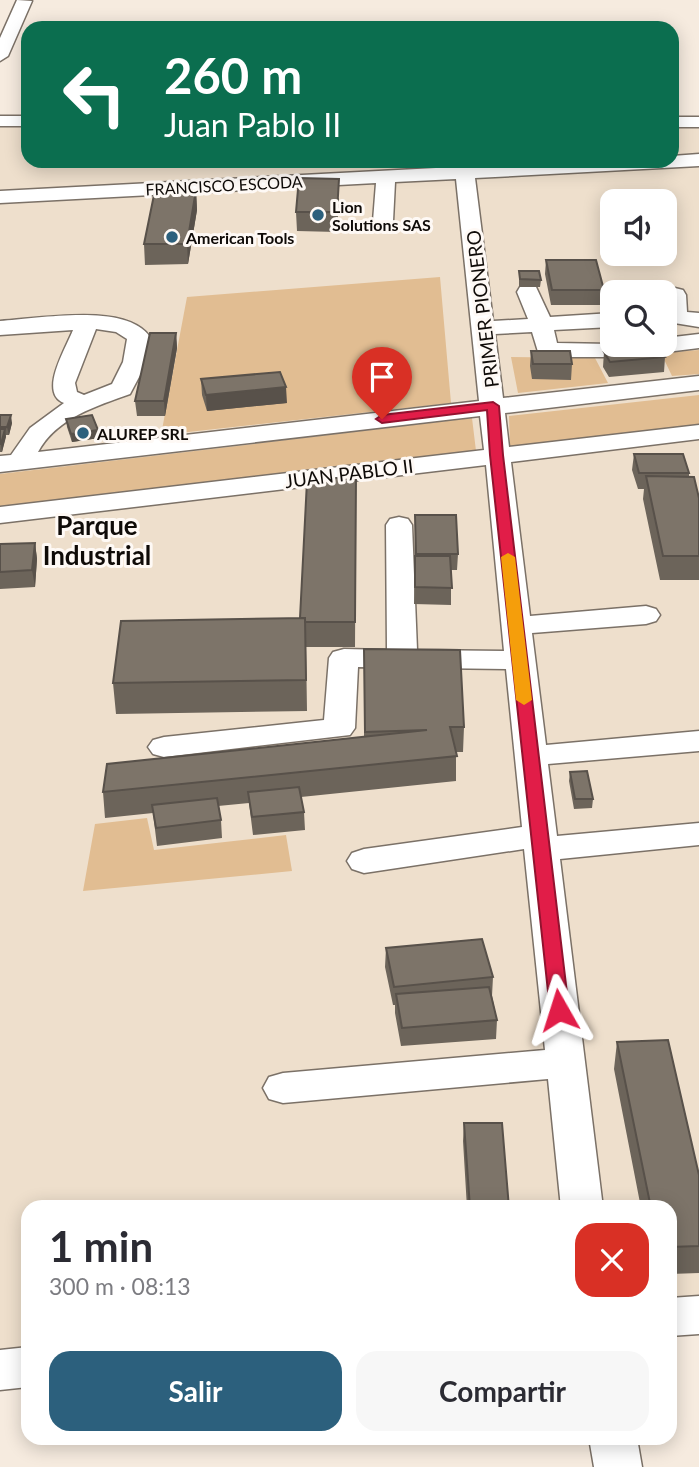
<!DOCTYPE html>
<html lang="es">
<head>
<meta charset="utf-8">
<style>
	:root { --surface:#fff; --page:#f7f7f7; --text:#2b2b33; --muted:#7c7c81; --accent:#2c607d }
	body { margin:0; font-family:Lato,sans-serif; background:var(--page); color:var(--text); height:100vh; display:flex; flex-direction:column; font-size:26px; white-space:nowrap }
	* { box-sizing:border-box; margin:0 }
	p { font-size:23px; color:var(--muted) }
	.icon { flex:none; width:38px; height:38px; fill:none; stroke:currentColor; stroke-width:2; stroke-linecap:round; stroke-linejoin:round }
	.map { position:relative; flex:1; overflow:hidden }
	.side { position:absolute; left:21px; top:1200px; width:656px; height:245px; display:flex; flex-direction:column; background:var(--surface); border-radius:21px; box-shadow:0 4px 18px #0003 }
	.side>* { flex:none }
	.guide { position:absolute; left:21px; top:21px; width:658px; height:147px; border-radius:21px; box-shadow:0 4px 18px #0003; background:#0b6e4f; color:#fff; overflow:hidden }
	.controls { position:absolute; left:600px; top:189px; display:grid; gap:14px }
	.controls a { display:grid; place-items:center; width:77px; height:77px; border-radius:14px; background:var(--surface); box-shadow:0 4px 18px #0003; font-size:35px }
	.pin { position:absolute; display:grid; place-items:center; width:60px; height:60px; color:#fff; margin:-72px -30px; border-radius:50% 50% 50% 0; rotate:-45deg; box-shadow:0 0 7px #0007 }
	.pin .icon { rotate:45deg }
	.me { position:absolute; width:77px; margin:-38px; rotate:354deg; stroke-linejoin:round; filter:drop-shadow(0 0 5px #0008) }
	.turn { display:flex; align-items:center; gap:24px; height:147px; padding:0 28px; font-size:32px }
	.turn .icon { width:91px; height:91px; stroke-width:2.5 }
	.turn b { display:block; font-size:49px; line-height:60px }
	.round { display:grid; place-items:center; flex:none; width:74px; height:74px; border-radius:21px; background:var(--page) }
	.headline { display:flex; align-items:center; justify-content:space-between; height:119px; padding:0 28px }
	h1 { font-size:42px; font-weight:700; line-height:52px }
	.cta { display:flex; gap:14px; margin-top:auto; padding:14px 28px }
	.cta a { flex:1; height:80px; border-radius:21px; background:var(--accent); color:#fff; font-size:28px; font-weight:700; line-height:80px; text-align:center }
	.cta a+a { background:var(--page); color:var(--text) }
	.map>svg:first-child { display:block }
	.built { fill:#eedfcc; fill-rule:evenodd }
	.green { fill:#e1bd92 }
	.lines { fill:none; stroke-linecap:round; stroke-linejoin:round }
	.minor-casing { stroke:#7b7167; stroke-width:3 }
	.minor { fill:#fff; fill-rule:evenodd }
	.wall { fill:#6c645a }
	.shaded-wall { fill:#58514a }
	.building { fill:#7d7469; stroke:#58514a; stroke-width:2 }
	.route { fill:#e11d48; stroke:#92132f; stroke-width:2 }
	.slow { fill:#f59e0b }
	.poi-dot { fill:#2c607d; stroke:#fef9f5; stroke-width:2.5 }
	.labels { text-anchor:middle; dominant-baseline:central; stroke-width:6; stroke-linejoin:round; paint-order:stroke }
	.far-street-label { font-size:16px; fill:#0f0b08; stroke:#fef9f5 }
	.far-poi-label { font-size:16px; font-weight:bold; fill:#0f0b08; stroke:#fef9f5; text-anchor:start }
	.street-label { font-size:19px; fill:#0f0b08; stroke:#fef9f5 }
	.district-label { font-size:26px; font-weight:bold; fill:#0f0b08; stroke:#fef9f5 }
</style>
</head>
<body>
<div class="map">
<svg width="699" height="1467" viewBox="0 0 699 1467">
	<rect width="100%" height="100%" fill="#f6ebdf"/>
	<path class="built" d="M0,121H28V161H672V122H699V1315L670,1317V1208H28V1367L0,1370ZM612,201H665V254H612ZM612,292H665V345H612Z"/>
	<path class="green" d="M440,277L451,403L161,435L187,297Z
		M699,350V374L672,376L661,353Z
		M511,357L595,358L608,383L518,393Z
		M699,395V425L510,447L509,416Z
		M472,418L476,451L0,507V474Z
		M147,818L154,850L286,835L292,871L83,891L95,824Z"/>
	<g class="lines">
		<defs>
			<path id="minor" d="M17,0L32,1L8,56L0,61V38Z
				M0,116H28V126H0Z
				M672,117H699V127H672Z
				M699,154V166L475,178L493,321L528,319L517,292L520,287H536L550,317L612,313V327L554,330L557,343L665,345V338L699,334V348L626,357H547L539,355L532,332L495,334L503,398L699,376V390L505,413L509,447L699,425V439L511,462L530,616L646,606L656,609L660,615L656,621L646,624L532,633L546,745L699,731V751L548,764L557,836L699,823V845L560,859L603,1208H561L548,1079L283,1103L269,1099L263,1088L269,1077L283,1073L545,1050L524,849L364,873L352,869L347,861L352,853L364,849L522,827L506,669L358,667L355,728L350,735L164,757L153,754L148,747L153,740L164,737L324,720L329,658L333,652L344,649L387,650L386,525L390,519L399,517L408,519L412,525L417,650L504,651L486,465L0,523V507L484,450L480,416L0,472V456L11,455L30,428L64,403C38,393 66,348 73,330L0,335V321C38,319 126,302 150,337L147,362L130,394C97,406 56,418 38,452L479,401L456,179L395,182L393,221L390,225H376L373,221L376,183L0,203V191L455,167V161H473L474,166L573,161H672V156ZM96,329L116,332L127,339L123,362L112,384L84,395L77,392L75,383Z
				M675,288L683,290L686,295L687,312L699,313V327L668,322L665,317V294Z
				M699,1296V1334L670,1336V1298Z
				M28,1347V1387L0,1390V1350Z
				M589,1438H637L642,1467H594Z"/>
		</defs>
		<use href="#minor" class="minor-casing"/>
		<use href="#minor" class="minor"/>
	</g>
	<path class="wall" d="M196,190L197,210L188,264L145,265L144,244Z
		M339,198L337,232L297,231L296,212Z
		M546,260L604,290L602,305H551L545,274Z
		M519,271L541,280L540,287H519Z
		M176,333L177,348L165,416H137L135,401Z
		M531,351L572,364L571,380L532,379L530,366Z
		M604,352L665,357L664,372L609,377L603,367Z
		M201,379L287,403L207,411L202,395Z
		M0,415L12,423L9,435H6L2,452H0Z
		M66,419L98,430L99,438L72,442L67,427Z
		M634,454L689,473V477L699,498V580H660L643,499L644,489H638L632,470Z
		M356,476L355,647H306L307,711L116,714L113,683L300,618Z
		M415,515L458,554L457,570H451V605L414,604Z
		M35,543L37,559L35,587L0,589V544Z
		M364,649L464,727L463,752H456V781L301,797L304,812L305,830L253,835L249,803L218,806L221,820L222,838L157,846L153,813L105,818L103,792L364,737Z
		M570,772L593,799L592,808L574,809L569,781Z
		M386,948L493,977L492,996L497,1020L496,1039L401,1046L395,1013V1005H393L385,967Z
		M617,1042L699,1175V1273L670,1274V1208H641L614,1069Z
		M464,1123L509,1208H467L463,1141Z"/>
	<path class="shaded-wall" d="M196,190L197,210L188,264L187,244Z
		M176,333L177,348L165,416L164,401Z
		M286,387L287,403L207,411L206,395Z
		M11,415L12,423L9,435L7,427Z
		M5,429L6,437L2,452L1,444Z
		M98,430L99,438L72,442L71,434Z
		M35,543L37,559L35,587L32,570Z"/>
	<path class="building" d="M299,178L339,179L337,212H296Z
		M155,190H196L187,244H144Z
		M546,260H596L604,290H552Z
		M519,271H539L541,280L520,279Z
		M150,333H176L164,401H135Z
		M658,347L665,357L610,362L604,352Z
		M531,351H570L572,364H533Z
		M280,372L286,387L206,395L201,379Z
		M0,415H11L7,427H0Z
		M92,415L98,430L71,434L66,419Z
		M0,429H5L1,444H0Z
		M634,454H683L689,473H639Z
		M356,476L355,622H305V618H300L307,481Z
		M646,476L694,477L699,498V556H663Z
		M415,515H456L458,554H416Z
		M35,543L32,570L0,572V544Z
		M415,556H450L452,588L415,587Z
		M305,618L306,680L113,683L121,621Z
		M364,649L460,650L464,727H450L457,756L103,792L107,764L427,730L365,732Z
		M587,771L593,799H575L570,772Z
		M299,787L304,812L252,817L248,792Z
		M217,798L221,820L156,828L152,805Z
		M482,939L493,977L394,987L386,948Z
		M489,987L497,1020L402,1028L396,994Z
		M668,1040L699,1175V1246L670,1247V1208H651L617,1042Z
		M464,1123H502L509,1208H470Z"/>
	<path class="route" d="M493,402L499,406L503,455L569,1010L566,1015H553L550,1010L490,455L487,410L382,423L376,419L382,415Z"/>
	<path class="slow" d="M508,553L515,557L532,700L524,705L516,700L501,557Z"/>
	<g class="poi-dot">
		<circle cx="318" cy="215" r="7"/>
		<circle cx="172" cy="237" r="7"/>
		<circle cx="83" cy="433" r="7"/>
	</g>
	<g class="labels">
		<g class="far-street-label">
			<text transform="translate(224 185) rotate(-3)">FRANCISCO ESCODA</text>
		</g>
		<g class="far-poi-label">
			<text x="332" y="206">Lion<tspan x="332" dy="18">Solutions SAS</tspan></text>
			<text x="186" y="237">American Tools</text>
			<text x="97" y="433">ALUREP SRL</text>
		</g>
		<g class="street-label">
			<text transform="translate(482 309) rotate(-97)">PRIMER PIONERO</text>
			<text transform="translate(349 473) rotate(-7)">JUAN PABLO II</text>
		</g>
		<g class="district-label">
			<text x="97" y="525">Parque<tspan x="97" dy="30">Industrial</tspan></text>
		</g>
	</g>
</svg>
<div class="controls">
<a><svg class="icon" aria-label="sound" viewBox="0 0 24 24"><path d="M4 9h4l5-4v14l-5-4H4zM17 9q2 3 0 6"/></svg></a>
<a><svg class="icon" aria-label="search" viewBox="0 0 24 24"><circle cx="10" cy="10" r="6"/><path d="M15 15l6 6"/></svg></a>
</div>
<div class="pin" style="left:382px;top:419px;background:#d93025"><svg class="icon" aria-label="arrive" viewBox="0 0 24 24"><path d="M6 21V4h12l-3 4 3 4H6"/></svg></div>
<svg class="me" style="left:559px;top:1010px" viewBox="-20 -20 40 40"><path d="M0-17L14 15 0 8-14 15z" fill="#e11d48" stroke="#fff" stroke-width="4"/></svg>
<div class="guide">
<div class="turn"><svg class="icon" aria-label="left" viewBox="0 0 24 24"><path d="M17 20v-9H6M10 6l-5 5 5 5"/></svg><div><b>260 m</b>Juan Pablo II</div></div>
</div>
<section class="side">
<div class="headline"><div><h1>1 min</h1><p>300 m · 08:13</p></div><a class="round" style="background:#d93025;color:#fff"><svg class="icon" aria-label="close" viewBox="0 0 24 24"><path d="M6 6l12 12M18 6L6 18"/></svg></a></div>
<div class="cta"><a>Salir</a><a>Compartir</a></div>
</section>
</div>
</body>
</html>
